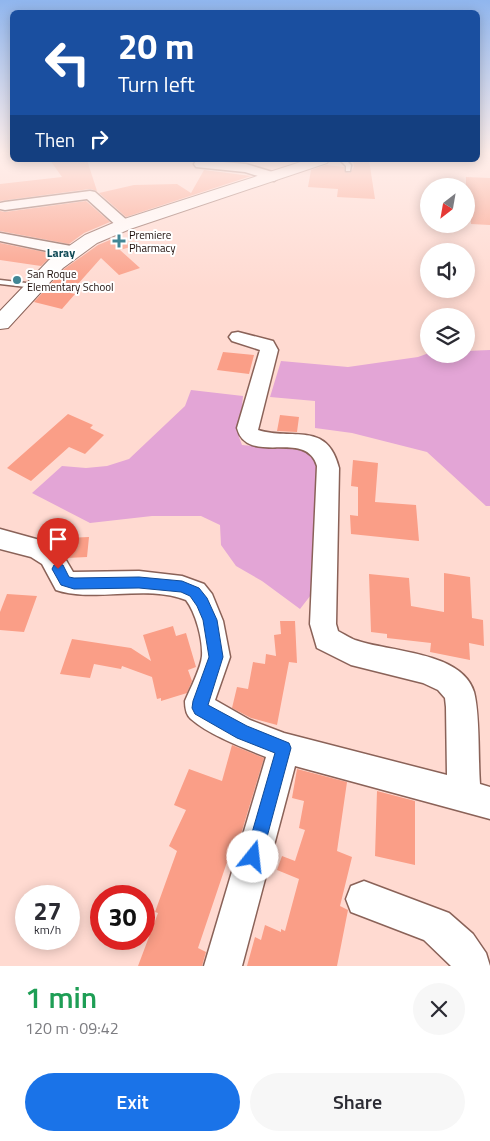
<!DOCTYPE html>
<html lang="en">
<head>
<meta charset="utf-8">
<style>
	:root { --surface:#fff; --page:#f7f7f7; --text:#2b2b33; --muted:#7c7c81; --accent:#1a73e8 }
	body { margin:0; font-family:"Titillium Web",sans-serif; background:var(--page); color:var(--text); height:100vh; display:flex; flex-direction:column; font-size:19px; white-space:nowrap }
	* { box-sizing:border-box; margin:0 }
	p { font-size:16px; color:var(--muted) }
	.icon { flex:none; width:28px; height:28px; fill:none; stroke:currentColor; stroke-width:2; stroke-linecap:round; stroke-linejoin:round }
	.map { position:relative; height:966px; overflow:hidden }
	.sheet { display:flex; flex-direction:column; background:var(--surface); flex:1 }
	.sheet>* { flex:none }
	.banner { position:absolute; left:10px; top:10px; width:470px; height:152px; border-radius:8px; box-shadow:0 2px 12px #0003; background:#1a4fa0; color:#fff; overflow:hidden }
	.needle { width:32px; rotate:211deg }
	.fabs { position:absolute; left:420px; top:178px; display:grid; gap:10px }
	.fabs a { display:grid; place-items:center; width:55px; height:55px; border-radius:50%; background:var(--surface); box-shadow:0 2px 12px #0003; font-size:25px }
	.speed { position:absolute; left:15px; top:885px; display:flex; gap:10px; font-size:25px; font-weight:700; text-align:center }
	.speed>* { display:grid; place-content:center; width:65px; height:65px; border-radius:50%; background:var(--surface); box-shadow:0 2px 12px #0003; line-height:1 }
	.speed small { font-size:12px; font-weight:400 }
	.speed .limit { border:8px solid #d22; background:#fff; color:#111 }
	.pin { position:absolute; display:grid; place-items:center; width:42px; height:42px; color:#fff; margin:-51px -21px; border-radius:50% 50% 50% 0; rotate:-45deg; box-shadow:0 0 5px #0007 }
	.pin .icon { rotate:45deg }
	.me { position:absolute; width:55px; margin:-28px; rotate:16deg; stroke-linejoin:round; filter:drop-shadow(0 0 4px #0008) }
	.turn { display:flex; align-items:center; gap:18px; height:105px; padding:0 25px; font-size:22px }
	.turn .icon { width:65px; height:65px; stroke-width:2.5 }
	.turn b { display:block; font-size:35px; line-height:42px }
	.then { display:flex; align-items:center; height:48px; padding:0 25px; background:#0003; gap:10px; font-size:19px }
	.round { display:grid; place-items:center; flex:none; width:52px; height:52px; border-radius:26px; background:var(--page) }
	.headline { display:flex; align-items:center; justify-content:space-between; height:85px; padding:0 25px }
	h1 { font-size:30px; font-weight:600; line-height:38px; color:#1e9e55 }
	.button { display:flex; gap:10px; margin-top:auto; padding:10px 25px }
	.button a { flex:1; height:58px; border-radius:30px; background:var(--accent); color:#fff; font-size:20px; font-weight:600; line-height:58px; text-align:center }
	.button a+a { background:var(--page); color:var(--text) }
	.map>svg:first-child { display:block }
	.green { fill:#e3a5d6 }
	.building { fill:#fa9e87 }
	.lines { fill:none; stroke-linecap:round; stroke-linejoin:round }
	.service-casing { stroke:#8a6258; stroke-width:3 }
	.minor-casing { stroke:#8a6258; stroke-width:3 }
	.tertiary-casing { stroke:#8a6258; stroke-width:2 }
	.service { fill:#fff; fill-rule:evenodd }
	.minor { fill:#fff; fill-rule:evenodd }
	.tertiary { fill:#fff; fill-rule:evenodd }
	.route { fill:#1a73e8; stroke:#114b97 }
	.poi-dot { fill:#428695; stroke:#fff; stroke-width:2 }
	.labels { text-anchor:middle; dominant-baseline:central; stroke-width:4; stroke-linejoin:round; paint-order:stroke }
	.far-poi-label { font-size:11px; fill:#1c0d09; stroke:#fff; text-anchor:start }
	.far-neighbourhood-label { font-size:12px; font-weight:bold; fill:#104a56; stroke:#fff }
</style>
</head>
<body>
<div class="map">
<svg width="490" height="966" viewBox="0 0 490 966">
	<rect width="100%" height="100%" fill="#ffdad1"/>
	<path class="green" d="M490,350V506H486L427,452L352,433L315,428V401L270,397L281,361L348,367L418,357L429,353L466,354V351Z
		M191,390L243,396L239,437L242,445L304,450L318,463L314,591L300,609L262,581L236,566L221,545L220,525L201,516H152L90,523L32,493L62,466L86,468L107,466L129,459L185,406Z"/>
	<path class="building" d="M50,160H87L97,191L90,189L0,201V184L62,177Z
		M353,160H369L375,199L337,197L338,189L308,187L311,170L326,165L344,167L345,172L350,173L354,167Z
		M204,170L251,176L126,217L99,193L134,185L177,184L191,193Z
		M466,177L490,178V225L471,224L470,215H466Z
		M86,201L110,222L84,233L69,244L0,231V211L5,212Z
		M117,237L134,246L120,250L140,268L119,275L101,258L70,293L75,294L62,309L34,302L64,269L98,245Z
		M0,243L54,254L41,266L0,260Z
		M223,352L254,355L249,374L217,370Z
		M68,414L93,425L90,428L104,435L85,454L69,447L31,481L7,468Z
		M280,415L299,417L297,432L277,431Z
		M353,460L378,463L375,502L416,505L419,541L351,534L350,515L358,516V487L351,486Z
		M89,537L87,557L67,558L65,555L67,538Z
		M444,573L470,577L472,618L483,620L484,646L469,643L470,660L430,652L431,643L387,638V634L371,632L369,574L409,578L411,606L444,612Z
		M7,594L37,596L24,632L0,630V612Z
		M280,621H295L297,663L289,662L277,725L251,718L232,708L237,687L248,689L253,662L265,664L266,654L276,656L274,635L281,634Z
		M173,626L176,636L186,633L196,667L188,670L192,681L187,693L161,701V698L157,699L152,677L122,666L121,669L94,664L90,678L60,674L72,639L131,648L151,661L143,635Z
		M232,745L264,758L238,844L230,863L227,862L198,948L206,952L202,966H138L158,913L155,912L177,851L169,846L186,810L174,805L189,769L222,781Z
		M297,769L347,782L337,851L352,857L340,906L348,910L337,966H247L255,937L261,940L265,925L281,932V929L285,931L299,879L277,870L282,856L295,861L305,830L299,828L304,801L292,798Z
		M377,791L415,801V865L375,856Z"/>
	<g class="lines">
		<defs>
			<path id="service" d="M340,160H346L351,165L350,171H346V166Z
				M0,280L35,284L39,286L35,288L0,284Z"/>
			<path id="minor" d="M200,160L246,164L279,174L280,177L274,181L245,172L196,167L194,164L196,161Z
				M90,191L95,192L129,222L131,225L129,228H119L87,199L5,210L0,209V203L5,202Z
				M0,233L71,246L76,248L79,251L76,254L71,256L0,241Z
				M238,332L273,341L278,350L258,430C292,441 327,420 339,468L336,624L338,631C344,634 350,638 355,640C388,652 462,651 474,692C480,715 478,758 480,784L490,787V819L295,766L242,966H204L266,757C244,748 209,735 191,719C186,715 185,707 185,701C190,689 201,668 202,656C203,640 196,613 186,600C146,584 94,603 56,590L42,564L31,557L0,549V529L47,542L60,550L73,572L139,571L182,576L204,584L212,594L223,621L230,657L215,700L250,720L284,733L447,775L446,707L445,698L438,690L423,683L351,665L317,648L310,624L317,466C306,428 247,467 237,428L260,350L232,341L229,337L232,333Z
				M364,881L449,913L473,934L486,953L490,966H451L424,940L351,912L346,899L351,886Z"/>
			<path id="tertiary" d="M307,160H329L327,163L130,229L97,243L63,268L8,328L0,329V311L49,260L85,235L118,221Z"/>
		</defs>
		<use href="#service" class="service-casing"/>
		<use href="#minor" class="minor-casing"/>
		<use href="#tertiary" class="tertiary-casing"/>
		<use href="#service" class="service"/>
		<use href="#minor" class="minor"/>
		<use href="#tertiary" class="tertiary"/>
	</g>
	<linearGradient id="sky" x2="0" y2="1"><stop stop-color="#90b6ee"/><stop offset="0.53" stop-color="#ffeeea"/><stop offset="1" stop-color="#ffeeea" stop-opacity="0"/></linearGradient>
	<rect width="490" height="288" fill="url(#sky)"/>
	<path class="route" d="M58,564L63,565L69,577L74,578L139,577L182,581L199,588L207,598L217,620L223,657L208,705L247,726L289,743L291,748L260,863L253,866L247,863L245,857L275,753L237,738L195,714L192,708L193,701L209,657L203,620L197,606L190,596L181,592L139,588L74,589L61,585L52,569L54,565Z"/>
	<g class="poi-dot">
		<path d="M116.5 233.5h5v5h5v5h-5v5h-5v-5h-5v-5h5z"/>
		<circle cx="17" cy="280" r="5"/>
	</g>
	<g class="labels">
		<g class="far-poi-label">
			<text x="129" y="235">Premiere<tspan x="129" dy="13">Pharmacy</tspan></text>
			<text x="27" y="274">San Roque<tspan x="27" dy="13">Elementary School</tspan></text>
		</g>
		<g class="far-neighbourhood-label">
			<text x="61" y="252">Laray</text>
		</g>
	</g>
</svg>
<div class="fabs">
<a><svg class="needle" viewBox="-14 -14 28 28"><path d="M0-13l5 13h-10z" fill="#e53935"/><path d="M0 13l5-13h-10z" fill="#7c7c81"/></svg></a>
<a><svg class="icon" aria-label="sound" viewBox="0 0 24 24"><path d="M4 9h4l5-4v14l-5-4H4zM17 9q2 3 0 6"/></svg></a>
<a><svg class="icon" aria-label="layers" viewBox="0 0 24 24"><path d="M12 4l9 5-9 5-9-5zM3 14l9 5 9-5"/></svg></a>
</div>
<div class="speed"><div>27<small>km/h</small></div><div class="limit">30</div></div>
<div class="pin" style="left:58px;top:569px;background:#d93025"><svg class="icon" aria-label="arrive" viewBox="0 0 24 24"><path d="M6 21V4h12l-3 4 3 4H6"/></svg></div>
<svg class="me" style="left:253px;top:857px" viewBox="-20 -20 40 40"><circle r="19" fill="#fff"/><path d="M0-13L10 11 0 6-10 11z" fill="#1a73e8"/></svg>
<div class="banner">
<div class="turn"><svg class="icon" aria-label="left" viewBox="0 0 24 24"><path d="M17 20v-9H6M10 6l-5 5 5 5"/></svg><div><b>20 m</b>Turn left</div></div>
<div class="then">Then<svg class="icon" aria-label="right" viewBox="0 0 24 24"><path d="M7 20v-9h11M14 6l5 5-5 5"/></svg></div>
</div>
</div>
<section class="sheet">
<div class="headline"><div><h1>1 min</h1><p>120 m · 09:42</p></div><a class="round"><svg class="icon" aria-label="close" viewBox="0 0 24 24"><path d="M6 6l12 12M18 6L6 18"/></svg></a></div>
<div class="button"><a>Exit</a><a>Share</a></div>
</section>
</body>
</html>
